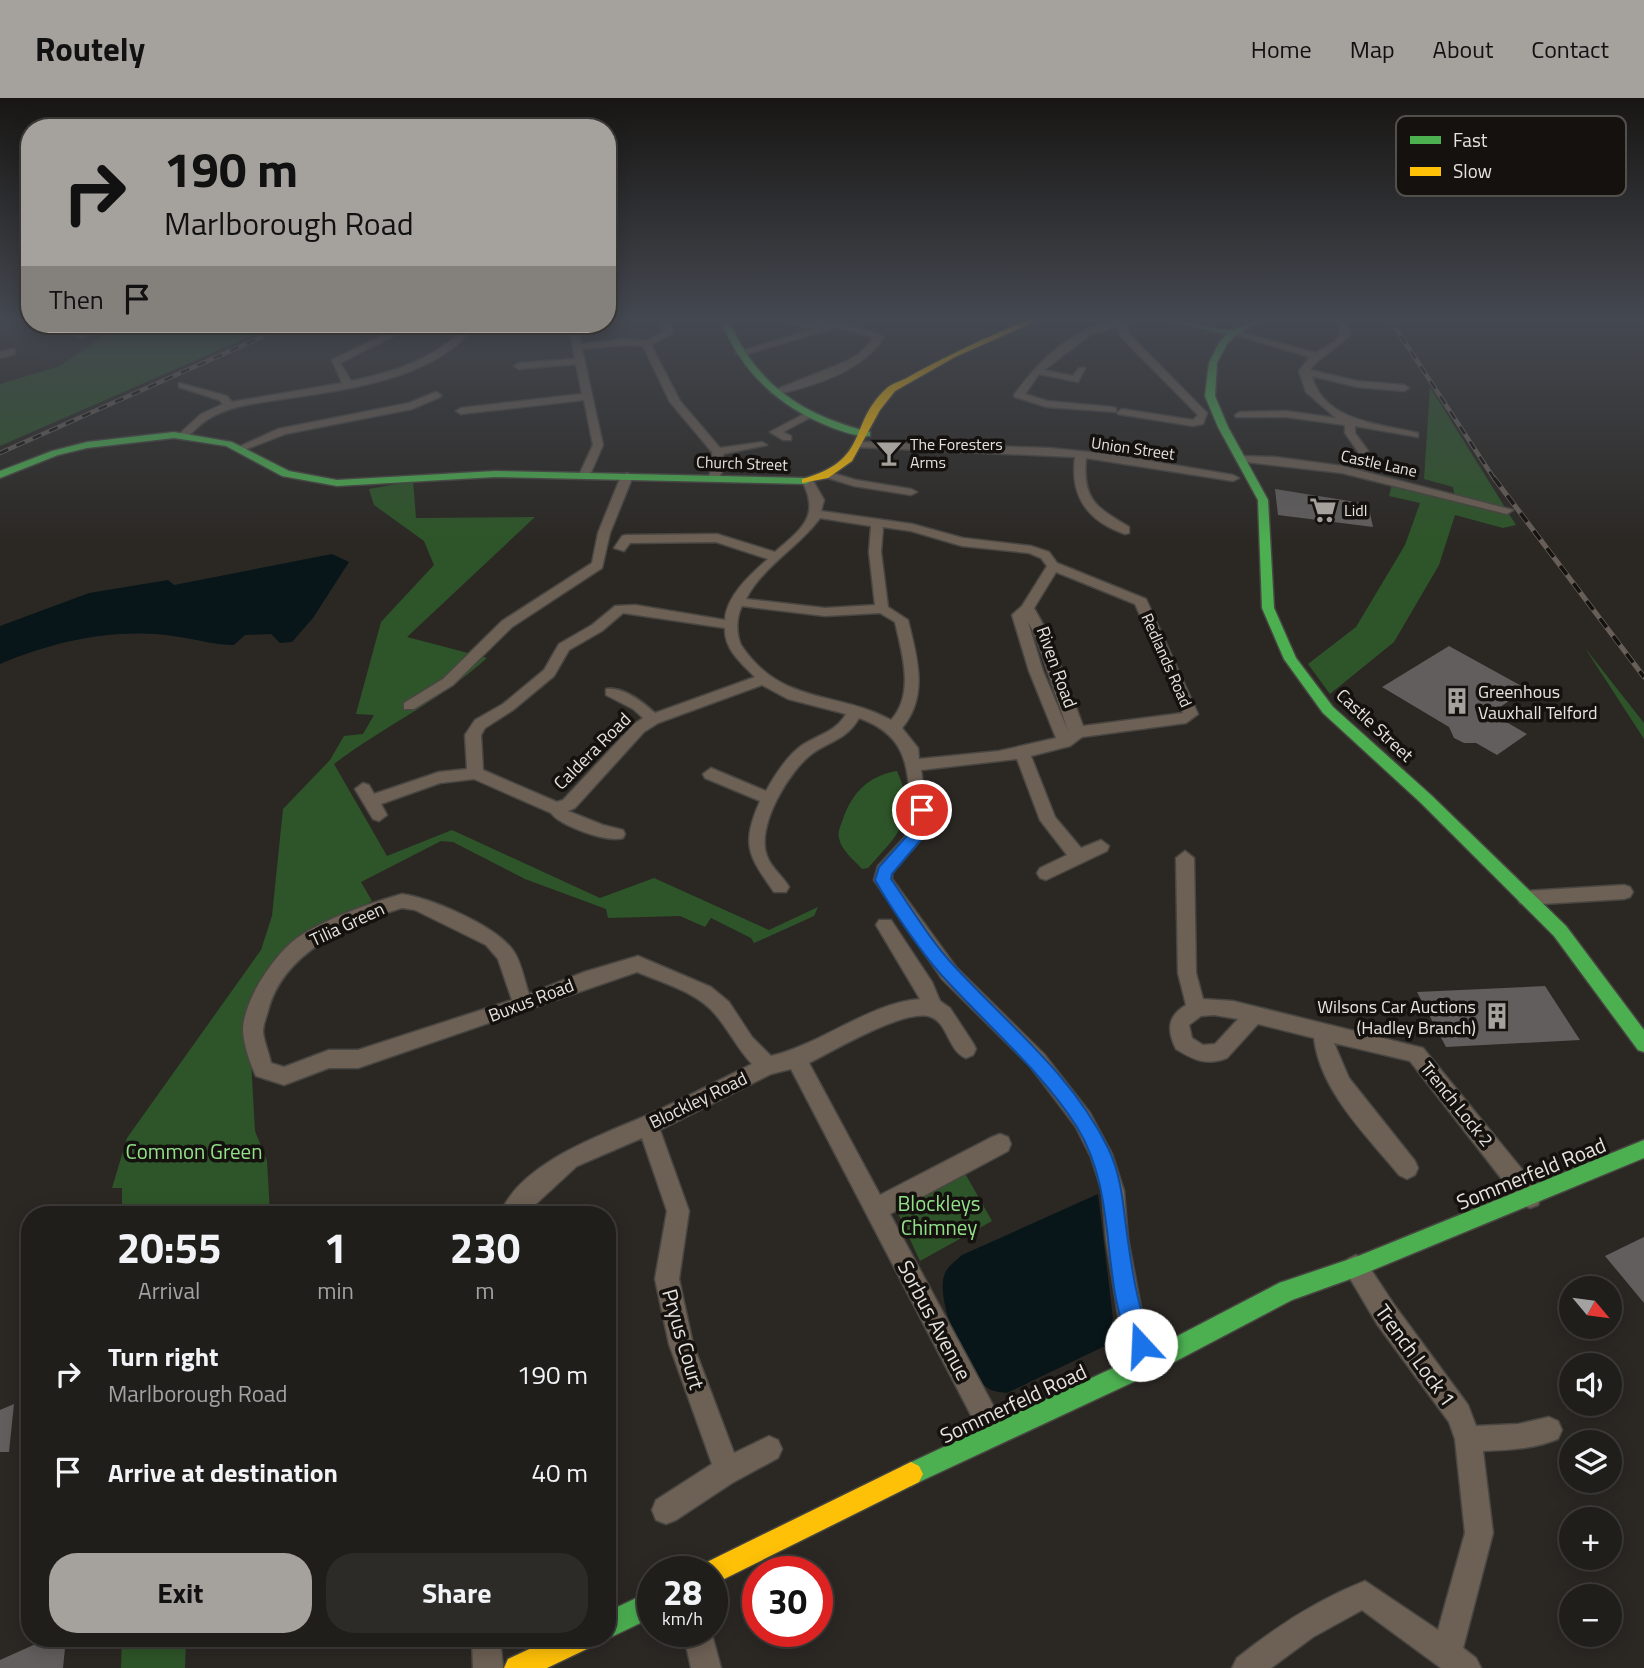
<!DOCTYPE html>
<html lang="en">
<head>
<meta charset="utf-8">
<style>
	:root { --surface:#201e1b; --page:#2d2b28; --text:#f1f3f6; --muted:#a2a2a3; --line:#3d3c3a; --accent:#a5a19c }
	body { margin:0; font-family:"Titillium Web",sans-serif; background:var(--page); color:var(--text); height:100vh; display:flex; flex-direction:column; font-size:26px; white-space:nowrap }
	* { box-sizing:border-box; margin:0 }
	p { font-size:23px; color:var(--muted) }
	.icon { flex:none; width:38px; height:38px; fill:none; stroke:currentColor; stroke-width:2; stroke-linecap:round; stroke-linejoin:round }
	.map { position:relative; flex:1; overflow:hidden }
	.sheet { position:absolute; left:21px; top:1108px; width:595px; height:441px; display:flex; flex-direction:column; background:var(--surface); border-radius:28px; box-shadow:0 4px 18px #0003,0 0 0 2px var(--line) }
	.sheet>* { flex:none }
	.banner { position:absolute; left:21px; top:21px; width:595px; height:214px; border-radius:28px; box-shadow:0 4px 18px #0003,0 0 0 2px var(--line); background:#a5a19c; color:#111; overflow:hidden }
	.needle { width:46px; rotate:119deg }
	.buttons { position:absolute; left:1559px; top:1178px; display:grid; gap:14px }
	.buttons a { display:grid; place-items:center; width:63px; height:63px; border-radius:50%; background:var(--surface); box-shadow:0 4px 18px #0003,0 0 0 2px var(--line); font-size:35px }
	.speed { position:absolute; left:637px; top:1458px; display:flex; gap:14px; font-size:35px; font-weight:700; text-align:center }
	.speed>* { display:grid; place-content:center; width:91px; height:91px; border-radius:50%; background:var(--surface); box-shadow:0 4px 18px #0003,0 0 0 2px var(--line); line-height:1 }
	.speed small { font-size:18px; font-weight:400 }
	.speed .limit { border:10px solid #d22; background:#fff; color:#111 }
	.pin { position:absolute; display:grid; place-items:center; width:60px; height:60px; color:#fff; margin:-30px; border:4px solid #fff; border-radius:50%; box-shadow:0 2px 7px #0007 }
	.me { position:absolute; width:77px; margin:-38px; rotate:340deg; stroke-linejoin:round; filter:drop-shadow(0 0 5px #0008) }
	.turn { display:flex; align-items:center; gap:24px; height:147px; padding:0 28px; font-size:32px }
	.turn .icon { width:91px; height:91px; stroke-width:2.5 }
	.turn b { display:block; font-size:49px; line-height:60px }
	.then { display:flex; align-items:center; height:66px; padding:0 28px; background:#0003; gap:14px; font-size:26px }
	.eta { display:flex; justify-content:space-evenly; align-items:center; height:119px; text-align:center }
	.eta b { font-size:42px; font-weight:700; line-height:49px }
	.action { display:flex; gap:14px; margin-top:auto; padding:14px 28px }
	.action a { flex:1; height:80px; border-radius:28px; background:var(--accent); color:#111; font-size:28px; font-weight:700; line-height:80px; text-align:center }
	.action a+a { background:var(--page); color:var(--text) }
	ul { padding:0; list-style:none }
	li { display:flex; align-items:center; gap:21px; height:98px; padding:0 28px }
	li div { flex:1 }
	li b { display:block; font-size:26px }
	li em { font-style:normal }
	header { display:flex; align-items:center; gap:42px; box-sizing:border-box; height:98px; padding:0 35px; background:var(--accent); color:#111 }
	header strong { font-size:33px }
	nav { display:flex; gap:38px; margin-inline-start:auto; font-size:24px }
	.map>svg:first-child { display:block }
	.green { fill:#2e5529 }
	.water { fill:#081619 }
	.building { fill:#615e5d }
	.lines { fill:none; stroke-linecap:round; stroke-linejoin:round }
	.street-casing { stroke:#484642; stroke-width:3 }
	.fast-casing { stroke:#484642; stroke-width:3 }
	.slow-casing { stroke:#484642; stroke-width:3 }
	.street { fill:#6d6054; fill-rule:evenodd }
	.fast { fill:#4caf50; fill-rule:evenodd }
	.slow { fill:#ffc107; fill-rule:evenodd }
	.rail-far1-casing { stroke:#665e57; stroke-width:4.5 }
	.rail-casing { stroke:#665e57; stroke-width:5 }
	.rail-far1 { stroke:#14110e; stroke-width:2.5; stroke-dasharray:9; stroke-linecap:butt }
	.rail { stroke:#14110e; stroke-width:3.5; stroke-dasharray:11; stroke-linecap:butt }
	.route { fill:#1a73e8; stroke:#114b97; stroke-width:2 }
	.labels { text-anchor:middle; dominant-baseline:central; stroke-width:7; stroke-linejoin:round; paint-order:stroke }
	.far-poi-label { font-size:16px; fill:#e6e2dd; stroke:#14110e; text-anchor:start }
	.far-street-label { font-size:16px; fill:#e6e2dd; stroke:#14110e }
	.street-label { font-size:18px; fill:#e6e2dd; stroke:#14110e }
	.poi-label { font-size:18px; fill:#e6e2dd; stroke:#14110e; text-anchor:start }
	.near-park-label { font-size:21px; fill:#92e189; stroke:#14110e }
	.near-street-label { font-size:21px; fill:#e6e2dd; stroke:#14110e }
	.key { fill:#14110e; stroke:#53504c; stroke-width:2 }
	.key-label { font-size:19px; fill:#e6e2dd }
</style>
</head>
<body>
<header>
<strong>Routely</strong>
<nav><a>Home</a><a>Map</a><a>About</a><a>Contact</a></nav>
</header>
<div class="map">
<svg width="1644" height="1570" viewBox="0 0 1644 1570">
	<rect width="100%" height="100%" fill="#2b2824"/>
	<path class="green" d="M121,226H279L0,348V286L60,268Z
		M1430,289L1516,427L1503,430L1455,417L1439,467L1394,544L1330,596L1308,566L1356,529L1405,447L1420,405L1389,398L1392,386L1455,401L1453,389L1424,381Z
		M413,383L416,420L535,419L407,539L487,560C440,603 384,628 334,666L387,758L452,732L600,800L654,780L769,832L818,809L814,818L754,845L751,840L711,820L705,829L680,818L608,820L606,811L525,781L453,744L441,743L361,784L372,803L302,838L259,888L248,910L255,1033L267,1063L270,1116H122V1090H112L127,1040L261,852L272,818L283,711L330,662L344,638L363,636L374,617L356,616L381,524L434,467L424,443L374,407L369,391Z
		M1585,550L1644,625V641Z
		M897,673C918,721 899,735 868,770L862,771C854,762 841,752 839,740C837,733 842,725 844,718C854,693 869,678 897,673Z
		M962,1070L992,1123L920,1163L894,1107Z
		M122,1540H186L185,1570H121Z"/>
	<path class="water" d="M332,456L349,464L313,520L292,544L280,545L271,536L245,537L234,547C215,547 199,542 180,539C118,529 58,542 0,566V528L89,495L168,482L174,487Z
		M1098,1096L1113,1220L1107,1247L1007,1295C998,1294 988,1293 982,1285C963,1263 940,1212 943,1183C944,1171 953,1165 962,1157Z"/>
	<path class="building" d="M1275,391L1368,406L1373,429L1278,417Z
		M1449,548L1527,591L1491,615L1527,636L1497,657L1476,645H1464L1454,640L1449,629L1382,589Z
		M1545,888L1580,942L1446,949L1417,894Z
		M1644,1139V1205L1605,1158Z
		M14,1306L9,1354H0V1312Z
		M49,1540H66L63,1570H0V1562Z"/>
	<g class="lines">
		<defs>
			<path id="street" d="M662,223H670L673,235L651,247L680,303L720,350L762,344L767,347L723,356L725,368L717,384L707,382L713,368L712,354L670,304L643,248L624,247L582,251L603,347L589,379L579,377L593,347L584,302L461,316L456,313L461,310L582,296L576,266L519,271L514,268L519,265L575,261L571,238L566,234L538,232L535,227L572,229L580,238L581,246L624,241L645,243L663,234Z
				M784,223L810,225L825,223L826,225L810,231Z
				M839,223L884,239C862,274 813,288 775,297L770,294L845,264L859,256L874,240L839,229L743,257L735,255Z
				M1109,223H1127L1128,235L1207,315L1203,326L1193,328L1118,316L1117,314L1122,311L1193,322L1198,317L1120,238L1118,228L1090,237L1044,272L1073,278L1079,270H1085L1078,284L1039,276L1025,296L1047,303L1112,309L1116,310V314L1047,309L1015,299L1014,297C1038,264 1069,234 1109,223Z
				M1337,223H1345L1351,235C1340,251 1320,256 1310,272L1357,283L1404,287L1409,290L1404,293L1357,289L1312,278C1323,323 1380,326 1418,335V339L1355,328V335L1368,353L1363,356L1359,355L1345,335V327L1286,319H1236L1235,317L1240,314L1286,313L1336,320L1306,294L1299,273L1310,259L1228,235L1233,232L1316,255L1334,244L1341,235Z
				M37,226H51L81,234L93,229L98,232L82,240Z
				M406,226H418L340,265L351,283C395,274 438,260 468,226H478C433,282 349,291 283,301C258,305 232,307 210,320C201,325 194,333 186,340L177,338L201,316L223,306L219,302L179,289V285L227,298L232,304L342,285L332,262Z
				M12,251L15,252V256L0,260V254Z
				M436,294L441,297L440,299L412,311L285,336L239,354L234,351L278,331L409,305Z
				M804,316L813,318L783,334L791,338V342H783L770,334Z
				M861,344L1049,350L1109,356L1233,377L1239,380L1233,383L1086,360C1082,402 1096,409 1129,429V435L1125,436C1087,423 1070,398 1075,359L857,349L856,347Z
				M1242,358L1275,359L1342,368L1513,412L1507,416L1342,375L1238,363L1236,361Z
				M829,374L856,382L911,391L917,394L911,397L854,388L825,379V375Z
				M627,375L633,378L610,435L602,470L512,529L453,587L414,611H404V605L443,581L502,523L592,465L598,435L621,378Z
				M808,380L812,381L824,402L821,413L912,426L963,440L1031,448L1049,454L1057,465L1146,501L1198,616L1186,625L1082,639L1070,648L1031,658L1055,719L1081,750L1101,742L1109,748L1107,753L1046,782L1040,780L1037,775L1040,770L1067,757L1040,722L1017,661L921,672L930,731L892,775V781L956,869L1044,956L1090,1015L1112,1056L1124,1093L1128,1141L1144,1226L1163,1264L1160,1273L1151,1276L1142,1273L1120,1229L1106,1141L1102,1093L1091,1059L1076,1029L1030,968L942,881L874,782L878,768L913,730C906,678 915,640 859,620C848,640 831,643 813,655C790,671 755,729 767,758C771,770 783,778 789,789L786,794H774C748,757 741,747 760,703L705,680L703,676L711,670L766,693C775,677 786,659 801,648C817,637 836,634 846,616L788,601L762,587L658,625L644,634L575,710L568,713L603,727L623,732L625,736L623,740C608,745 560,728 551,715L474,681L440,685L381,706L387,717L379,723L373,721L355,691L363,685L369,687L374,696L439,674L467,671L465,637L475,622L503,606L544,572L559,546L592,527L615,508L635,507L725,522C726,498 751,476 768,461L716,444L630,445L624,453L614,450L622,438L626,437L717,436L775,454C801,431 821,419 802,383ZM820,420L871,428L869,454L875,507L825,510L746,501C762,469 799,449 820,420ZM883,429L911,433L962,448L1029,455L1041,460L1047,468L1022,508L1012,517L1029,573L1056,640L999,653L919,661L918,650L902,630C929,598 917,559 908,522L888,509L881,454ZM1056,474L1135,506L1183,615L1083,628L1050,539L1034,510ZM742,508L825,518L880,515L895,524C902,555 915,596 891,622C835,592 782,608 741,547C736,536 736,519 742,508ZM623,515L725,530C724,551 741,565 755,579L655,615C643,604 622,588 606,591V597L633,611L643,620L634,626L563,702L557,704L483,672L481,637L485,630L513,612L554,578L569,552L602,533ZM1028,524L1036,539L1068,633L1043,573Z
				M1185,753L1194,760L1196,875L1203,901L1233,903L1423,950L1538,1091L1541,1099L1538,1107L1530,1110L1522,1107L1410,963L1334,945L1349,980L1415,1063L1418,1070L1415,1077L1407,1081L1399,1077C1367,1038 1320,993 1314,940L1258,926L1227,960C1206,968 1194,962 1176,951C1167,933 1167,918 1186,907L1178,875L1176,760ZM1214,917L1238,921L1215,946L1203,947L1192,940L1189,927L1201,918Z
				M1624,787L1630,789L1633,794L1630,799L1624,801L1526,807L1520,805L1517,800L1520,795L1526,793Z
				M402,796C431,800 494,827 512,851C521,862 524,882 529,896L584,874L638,858L711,889L729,904L752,939L771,958C822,946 869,905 920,901L876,827L879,822H891L932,884L940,903L950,910L973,945L976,951L973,957L966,960C948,953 948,925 931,919C907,909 833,953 809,965L880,1097L992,1039L1000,1036L1008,1039L1011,1046L1008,1053L890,1116L1003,1326L1007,1335L1003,1344L994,1348L985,1344L791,971L771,976L660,1032L689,1113L679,1181L693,1246L734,1355L769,1338L778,1342L782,1351L778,1360L732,1385L676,1422L666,1426L656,1422L652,1412L656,1402L712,1366L669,1246L655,1181L667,1113L642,1040L577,1068L525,1116H500C522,1062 606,1036 654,1014C687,999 719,982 752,966C737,950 729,932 715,916C697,894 663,885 637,874L358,970H329L284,987L256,978C250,966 243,945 243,931C244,902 274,857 297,840C324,821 371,805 402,796ZM402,810L415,812L486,847L498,861L512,902L358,952H329L284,969L271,965C269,955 264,944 263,934C263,927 266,920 268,913C283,854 348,826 402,810Z
				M1356,1157L1364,1161L1395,1208L1468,1307L1476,1328L1518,1326L1549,1319L1558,1323L1562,1332L1558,1341C1534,1351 1509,1352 1483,1353L1493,1435L1463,1550L1476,1560L1481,1570H1441L1362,1512L1313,1539L1271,1570H1232L1237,1560C1277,1528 1317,1502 1365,1483L1438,1532L1465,1435L1455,1341L1449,1324L1377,1226L1348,1177L1344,1169L1348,1161Z
				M683,1533H711L721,1570H691Z
				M472,1540H500L503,1570H473Z"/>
			<path id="fast" d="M721,223H729C756,287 804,318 870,334V338C858,339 844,334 833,330C780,310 742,275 721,223Z
				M1169,223C1186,223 1222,234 1232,232C1243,230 1248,223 1259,223L1236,237L1227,246L1217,265L1215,298L1228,329L1268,402L1274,510L1296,560L1333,609L1431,697L1566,828L1644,932V954L1638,952L1554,838L1421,705L1323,615L1284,561L1262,510L1258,402L1218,329L1205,298L1209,265L1219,245L1227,236Z
				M174,334L232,344L289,373L337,382L495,373L806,380L811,383L806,386L495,379L337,388L282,378L226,348L174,340L87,350L58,357L0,380V373L52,353L87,344Z
				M1644,1042V1060L1356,1179L1292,1202L1159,1272L919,1384L911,1388L903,1384L899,1376L903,1368L1143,1256L1279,1185L1356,1159Z
				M653,1492V1519L607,1541L605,1540H607V1514Z"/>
			<path id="slow" d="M1025,223H1036L955,259L895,293L880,312L852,363L828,380L802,385V381C871,362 847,327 886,291C891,286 898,284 905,281C944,259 984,241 1025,223Z
				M911,1364L919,1368L923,1376L919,1384L712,1487V1474H700L703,1466Z
				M553,1540H595L591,1549L547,1570H504L508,1561Z"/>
		</defs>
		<use href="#street" class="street-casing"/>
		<use href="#fast" class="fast-casing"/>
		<use href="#slow" class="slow-casing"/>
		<use href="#street" class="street"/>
		<use href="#fast" class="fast"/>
		<use href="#slow" class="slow"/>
		<defs>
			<path id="rail-far1" d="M1391,223L1495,382
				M0,355L291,226"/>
			<path id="rail" d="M1494,380L1644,579"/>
		</defs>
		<use href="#rail-far1" class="rail-far1-casing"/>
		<use href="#rail" class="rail-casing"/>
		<use href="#rail-far1" class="rail-far1"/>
		<use href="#rail" class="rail"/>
	</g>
	<linearGradient id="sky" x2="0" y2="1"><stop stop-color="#181614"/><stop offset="0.5" stop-color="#444850"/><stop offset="1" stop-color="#444850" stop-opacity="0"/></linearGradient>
	<rect width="1644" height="443" fill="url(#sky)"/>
	<path class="route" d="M922,706L929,712L930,731L892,776L891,781C912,811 932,845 957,871C1011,929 1073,978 1108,1050C1123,1081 1123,1111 1128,1143C1133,1179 1139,1214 1153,1247L1149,1254L1141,1258L1133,1254C1098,1182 1120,1099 1077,1029C1041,973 990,930 946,882C925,860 890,809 875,782L879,769L914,730V712Z"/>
	<defs>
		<symbol id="bar-bare" viewBox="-9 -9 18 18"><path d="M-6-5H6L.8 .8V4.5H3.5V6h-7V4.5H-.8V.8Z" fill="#a5a19c" stroke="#14110e" stroke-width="2.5" paint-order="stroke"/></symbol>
		<symbol id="supermarket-bare" viewBox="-9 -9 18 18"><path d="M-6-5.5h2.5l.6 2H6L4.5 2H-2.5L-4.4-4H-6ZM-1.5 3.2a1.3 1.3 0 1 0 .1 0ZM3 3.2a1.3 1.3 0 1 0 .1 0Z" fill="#a5a19c" stroke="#14110e" stroke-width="2.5" paint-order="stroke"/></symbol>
		<symbol id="building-bare" viewBox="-9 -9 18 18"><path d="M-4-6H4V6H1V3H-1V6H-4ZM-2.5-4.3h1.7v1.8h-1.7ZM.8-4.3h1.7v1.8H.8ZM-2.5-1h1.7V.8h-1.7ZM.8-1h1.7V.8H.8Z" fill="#a5a19c" stroke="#14110e" stroke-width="2.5" paint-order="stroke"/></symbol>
	</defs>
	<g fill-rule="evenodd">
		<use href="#bar-bare" x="870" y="336" width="38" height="38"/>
		<use href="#supermarket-bare" x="1304" y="393" width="38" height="38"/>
		<use href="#building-bare" x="1438" y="584" width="38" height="38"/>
		<use href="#building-bare" x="1478" y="899" width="38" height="38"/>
	</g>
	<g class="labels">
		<g class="far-poi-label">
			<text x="910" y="346">The Foresters<tspan x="910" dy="18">Arms</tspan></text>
			<text x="1344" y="412">Lidl</text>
		</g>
		<g class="far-street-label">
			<text transform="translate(1133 350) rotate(8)">Union Street</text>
			<text transform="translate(742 365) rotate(2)">Church Street</text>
			<text transform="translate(1379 365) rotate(12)">Castle Lane</text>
			<text transform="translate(1167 562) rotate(66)">Redlands Road</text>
		</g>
		<g class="street-label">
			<text transform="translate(1057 569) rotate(70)">Riven Road</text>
			<text transform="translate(1375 627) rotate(43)">Castle Street</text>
			<text transform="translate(592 653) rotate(-45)">Caldera Road</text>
			<text transform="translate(347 826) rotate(-25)">Tilia Green</text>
			<text transform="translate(531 902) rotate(-21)">Buxus Road</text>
			<text transform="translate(698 1002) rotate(-26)">Blockley Road</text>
			<text transform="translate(1457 1006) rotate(51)">Trench Lock 2</text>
		</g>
		<g class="poi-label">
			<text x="1478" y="593">Greenhous<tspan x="1478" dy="21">Vauxhall Telford</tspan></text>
			<text x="1476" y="908" text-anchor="end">Wilsons Car Auctions<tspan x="1476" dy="21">(Hadley Branch)</tspan></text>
		</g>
		<g class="near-park-label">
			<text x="194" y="1053">Common Green</text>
			<text x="939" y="1105">Blockleys<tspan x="939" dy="24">Chimney</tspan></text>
		</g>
		<g class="near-street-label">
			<text transform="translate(1531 1075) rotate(-22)">Sommerfeld Road</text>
			<text transform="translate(935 1222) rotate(62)">Sorbus Avenue</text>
			<text transform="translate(684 1241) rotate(74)">Pryus Court</text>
			<text transform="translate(1416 1257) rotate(54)">Trench Lock 1</text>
			<text transform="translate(1013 1305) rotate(-25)">Sommerfeld Road</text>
		</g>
	</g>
	<rect x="1396" y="18" width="230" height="80" rx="10" class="key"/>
	<rect x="1410" y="38" width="31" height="8" fill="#4caf50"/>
	<rect x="1410" y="69" width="31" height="9" fill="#ffc107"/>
	<g class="key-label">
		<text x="1453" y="49">Fast</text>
		<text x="1453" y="80">Slow</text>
	</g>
</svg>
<div class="buttons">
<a><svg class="needle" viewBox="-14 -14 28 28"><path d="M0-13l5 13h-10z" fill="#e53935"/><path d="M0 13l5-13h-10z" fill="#a2a2a3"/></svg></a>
<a><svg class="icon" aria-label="sound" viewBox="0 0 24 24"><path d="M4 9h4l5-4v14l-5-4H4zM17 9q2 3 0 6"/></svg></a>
<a><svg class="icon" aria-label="layers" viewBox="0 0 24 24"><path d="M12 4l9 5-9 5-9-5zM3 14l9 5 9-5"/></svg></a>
<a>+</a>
<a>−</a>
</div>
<div class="speed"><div>28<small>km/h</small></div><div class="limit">30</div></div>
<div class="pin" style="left:922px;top:712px;background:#d93025"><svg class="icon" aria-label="arrive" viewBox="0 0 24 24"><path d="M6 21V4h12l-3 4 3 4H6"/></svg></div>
<svg class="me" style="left:1141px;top:1247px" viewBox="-20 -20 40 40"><circle r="19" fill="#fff"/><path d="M0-13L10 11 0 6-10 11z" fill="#1a73e8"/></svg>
<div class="banner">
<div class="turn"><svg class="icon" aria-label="right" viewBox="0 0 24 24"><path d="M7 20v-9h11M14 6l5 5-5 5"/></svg><div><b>190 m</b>Marlborough Road</div></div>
<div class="then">Then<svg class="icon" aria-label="arrive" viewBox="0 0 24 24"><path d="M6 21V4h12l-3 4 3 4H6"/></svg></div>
</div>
<section class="sheet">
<div class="eta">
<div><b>20:55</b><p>Arrival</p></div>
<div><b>1</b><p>min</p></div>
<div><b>230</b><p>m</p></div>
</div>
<ul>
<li><svg class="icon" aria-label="right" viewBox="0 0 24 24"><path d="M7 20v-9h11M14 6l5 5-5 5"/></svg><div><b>Turn right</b><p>Marlborough Road</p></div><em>190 m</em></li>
<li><svg class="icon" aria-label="arrive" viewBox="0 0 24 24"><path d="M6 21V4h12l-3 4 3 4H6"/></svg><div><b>Arrive at destination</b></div><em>40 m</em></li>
</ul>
<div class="action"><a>Exit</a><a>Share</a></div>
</section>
</div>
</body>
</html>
